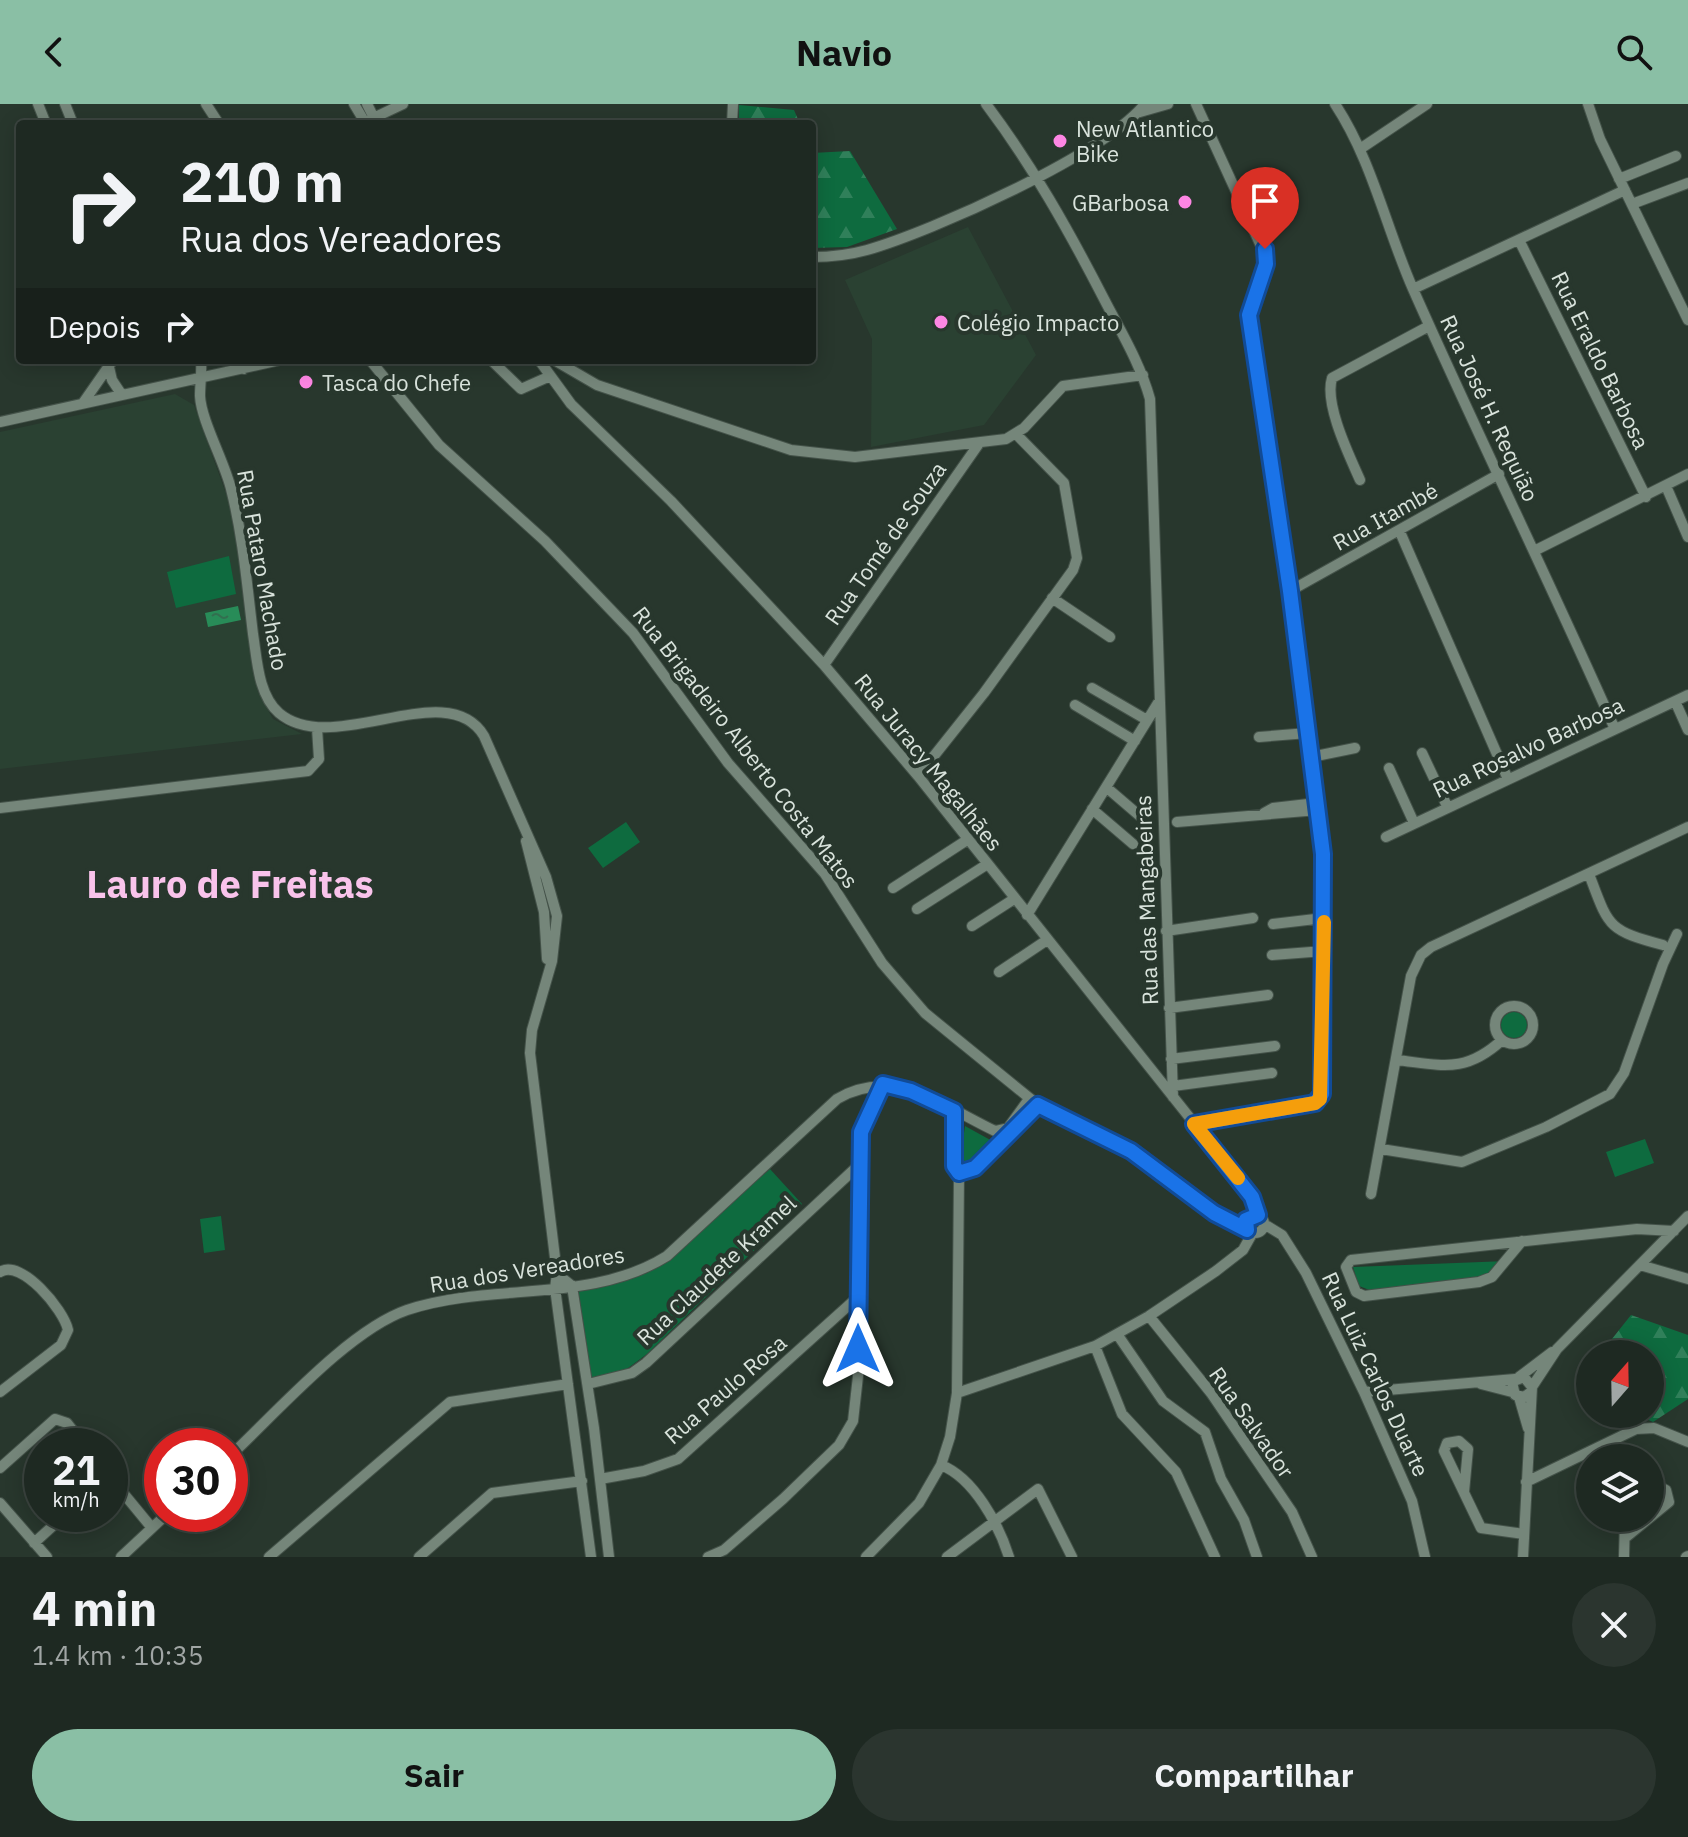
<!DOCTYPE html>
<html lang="pt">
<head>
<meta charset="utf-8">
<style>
	:root { --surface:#1e2922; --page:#2b352f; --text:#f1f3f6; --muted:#a1a6a5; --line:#3c4540; --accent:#8abfa5 }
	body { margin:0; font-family:"IBM Plex Sans",sans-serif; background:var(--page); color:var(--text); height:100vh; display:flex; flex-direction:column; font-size:30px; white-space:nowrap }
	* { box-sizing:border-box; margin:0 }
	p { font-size:26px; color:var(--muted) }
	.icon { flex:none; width:44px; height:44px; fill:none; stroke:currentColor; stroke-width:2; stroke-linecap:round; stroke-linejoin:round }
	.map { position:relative; height:1453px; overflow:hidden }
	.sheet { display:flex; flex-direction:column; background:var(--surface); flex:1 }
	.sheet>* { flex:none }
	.hud { position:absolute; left:16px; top:16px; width:800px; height:244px; border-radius:8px; box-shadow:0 4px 20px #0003,0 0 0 2px var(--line); background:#1e2922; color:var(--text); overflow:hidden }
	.needle { width:52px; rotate:20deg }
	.fabs { position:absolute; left:1576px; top:1236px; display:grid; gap:16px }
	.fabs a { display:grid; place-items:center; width:88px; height:88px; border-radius:50%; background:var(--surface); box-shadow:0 4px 20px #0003,0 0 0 2px var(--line); font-size:40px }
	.speed { position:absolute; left:24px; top:1324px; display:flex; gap:16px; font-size:40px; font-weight:700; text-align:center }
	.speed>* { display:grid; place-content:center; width:104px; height:104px; border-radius:50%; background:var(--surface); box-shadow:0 4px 20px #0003,0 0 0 2px var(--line); line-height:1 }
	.speed small { font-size:20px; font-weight:400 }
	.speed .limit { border:12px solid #d22; background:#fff; color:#111 }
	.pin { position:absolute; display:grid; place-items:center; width:68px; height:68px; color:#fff; margin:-82px -34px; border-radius:50% 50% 50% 0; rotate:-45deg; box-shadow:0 0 8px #0007 }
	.pin .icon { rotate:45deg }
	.me { position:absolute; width:88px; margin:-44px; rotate:0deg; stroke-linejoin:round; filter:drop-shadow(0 0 6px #0008) }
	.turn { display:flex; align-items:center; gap:28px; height:168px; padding:0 32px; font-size:36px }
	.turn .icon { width:104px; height:104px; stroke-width:2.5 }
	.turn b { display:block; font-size:56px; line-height:68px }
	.then { display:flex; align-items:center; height:76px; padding:0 32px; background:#0003; gap:16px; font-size:30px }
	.round { display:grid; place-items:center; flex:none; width:84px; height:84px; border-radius:42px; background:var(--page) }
	.headline { display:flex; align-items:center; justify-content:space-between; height:136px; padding:0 32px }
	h1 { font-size:48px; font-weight:800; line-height:60px }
	.button { display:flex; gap:16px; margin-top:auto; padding:16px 32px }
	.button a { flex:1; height:92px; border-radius:48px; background:var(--accent); color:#111; font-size:32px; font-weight:800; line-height:92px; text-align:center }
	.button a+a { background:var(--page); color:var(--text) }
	header { display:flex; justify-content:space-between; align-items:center; height:104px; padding:0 32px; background:var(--accent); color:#111; font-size:36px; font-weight:800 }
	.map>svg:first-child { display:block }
	.built { fill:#2a4132 }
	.green { fill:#0e6b3f }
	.forest { fill:url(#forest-firs) }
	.water { fill:url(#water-ripples) }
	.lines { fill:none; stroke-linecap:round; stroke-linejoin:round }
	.minor-casing { stroke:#445249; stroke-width:12 }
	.minor { stroke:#75867a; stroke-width:10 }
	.route-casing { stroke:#114b97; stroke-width:20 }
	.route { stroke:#1a73e8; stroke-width:14 }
	.slow { stroke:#f59e0b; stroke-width:14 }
	.poi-dot { fill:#fd86e3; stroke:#28372d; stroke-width:3 }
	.labels { text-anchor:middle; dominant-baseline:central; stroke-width:8; stroke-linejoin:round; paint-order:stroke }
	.poi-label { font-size:22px; fill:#d9e3dc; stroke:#28372d; text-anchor:start }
	.street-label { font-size:22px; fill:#d9e3dc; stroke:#28372d }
	.town-label { font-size:38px; font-weight:bold; fill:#f9c3eb; stroke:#28372d }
</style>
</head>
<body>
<header><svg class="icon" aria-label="back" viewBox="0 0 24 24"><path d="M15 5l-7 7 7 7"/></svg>Navio<svg class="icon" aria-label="search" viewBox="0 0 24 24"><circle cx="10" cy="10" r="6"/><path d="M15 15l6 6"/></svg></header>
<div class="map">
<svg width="1688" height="1453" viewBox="0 0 1688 1453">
	<defs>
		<pattern id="forest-firs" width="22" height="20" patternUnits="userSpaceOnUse" patternTransform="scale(2)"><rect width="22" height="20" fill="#0e6b3f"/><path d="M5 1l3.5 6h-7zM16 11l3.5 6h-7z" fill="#30805a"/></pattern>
		<pattern id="water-ripples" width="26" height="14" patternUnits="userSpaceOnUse" patternTransform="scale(2)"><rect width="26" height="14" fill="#288c58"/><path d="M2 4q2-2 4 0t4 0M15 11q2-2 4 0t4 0" fill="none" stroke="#326f4f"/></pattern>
	</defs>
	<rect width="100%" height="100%" fill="#28372d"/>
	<path class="built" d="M968,123L1036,251L984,321L871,343L872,235L845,176Z
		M175,290L194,301L232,406L258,588L273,615L302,630L0,665V328Z"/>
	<path class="green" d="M229,452L236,490L176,504L167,468Z
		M626,718L640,738L603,764L588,744Z
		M1501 921a13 13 0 1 1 26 0a13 13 0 1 1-26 0Z
		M965,1022L994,1038L968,1063L960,1057Z
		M1645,1035L1654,1059L1615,1073L1606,1048Z
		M770,1065L802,1100L647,1250L620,1270L589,1282L576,1186L647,1169L668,1156L696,1127Z
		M221,1112L225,1146L204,1149L200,1115Z
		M1507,1157L1490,1175L1372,1187L1359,1182L1353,1163Z"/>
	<path class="forest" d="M739,1L794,6L800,20H739Z
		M850,47L897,125L847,143L812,144V49Z
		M1631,1211L1688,1231V1295L1653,1318L1636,1310H1650V1250H1600Z"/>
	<path class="water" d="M238,502L241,516L208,523L205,509Z"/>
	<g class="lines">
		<defs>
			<path id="minor" d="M38,0L46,20
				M65,0L73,20
				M206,0L219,20
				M354,0L366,20
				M367,0L376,18
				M986,0C1032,61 1069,127 1104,195C1121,228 1140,259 1150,295L1173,993
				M1335,0C1372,56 1386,124 1413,185C1478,332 1549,476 1614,623
				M1588,0L1600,35L1688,216
				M1140,8L1168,0
				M365,18L403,0
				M732,20L733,0
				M1360,45L1427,0
				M1619,75L1676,52
				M1632,100L1688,79
				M1520,138L1646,393
				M812,153C831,153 849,151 867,146C933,127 1103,51 1145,0
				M1413,185L1625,86
				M201,256C202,268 200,280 200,292C201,316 225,359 231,385C243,432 247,481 253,530C257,555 258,591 279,609C333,655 447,570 484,632L546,773L557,812L552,857L532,926L530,949L557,1170L555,1184L591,1453
				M231,256L244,265
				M370,256L439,341L545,437L633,529L728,659L825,770L882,859L925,909L1038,1001L1131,1047L1214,1109L1247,1126
				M491,256L521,285L548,273
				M539,256L571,300L671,397L824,561L918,672L1248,1087L1258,1111
				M554,256L597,281L791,346L855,353L1006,335L1024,324L1063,282L1143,271
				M109,263L112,276L122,291
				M83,299L113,256
				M0,318L280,256
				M1360,376C1349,351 1324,300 1332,274L1429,222
				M1666,382L1688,433
				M1400,428L1507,673
				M1536,446L1688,370
				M1290,487L1499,370
				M1052,494L1110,533
				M824,561L978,341
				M1092,584L1147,616
				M1675,597L1688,626
				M1075,601L1135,637
				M1259,633L1308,629
				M1422,649L1447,702
				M1311,653L1355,644
				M1389,664L1414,719
				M918,672L984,589L1073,466L1077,454L1064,379L1016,330
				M1106,683L1148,719
				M0,704L308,667L319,655L317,624
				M1092,705L1133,740
				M1264,709L1273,704L1317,699
				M1177,718L1318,706
				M1386,733L1688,591
				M526,737L544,808L547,855
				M1589,770C1609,823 1607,826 1663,841
				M893,784L967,736
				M917,805L986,761
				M1027,811L1158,599
				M1273,820L1324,814
				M972,822L1014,795
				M1166,827L1253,814
				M1272,851L1324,847
				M999,868L1047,836
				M1495 921a19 19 0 1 1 38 0a19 19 0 1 1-38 0Z
				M1169,904L1268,891
				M1171,955L1275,942
				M1396,956C1442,961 1465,970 1502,936
				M1173,982L1272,969
				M1194,1020L1315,999L1320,995L1323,750L1290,487L1249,211L1267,155L1196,0
				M1381,1045L1462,1058L1546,1023L1610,990L1624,969L1663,860L1677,830
				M959,1069L975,1064L1038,1001
				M1371,1090L1411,872L1421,851L1431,843L1688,723
				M1246 1120a9 9 0 1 1 18 0a9 9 0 1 1-18 0Z
				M1264,1120L1282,1131L1306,1169L1364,1288L1412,1397L1425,1453
				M1522,1137L1492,1173L1479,1178L1364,1192L1356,1188L1346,1163L1351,1156L1637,1125L1674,1127
				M1640,1161L1688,1175
				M0,1168C21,1154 64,1206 68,1226L61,1241L0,1288
				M557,1170L572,1182L594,1324L609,1453
				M1149,1212L1211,1289L1292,1408L1312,1453
				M1117,1230L1163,1297L1205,1328L1221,1375L1244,1416L1257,1453
				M1095,1242L1122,1310L1176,1368L1215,1453
				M1519,1273L1552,1248
				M588,1280L632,1269L646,1259L860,1060
				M1481,1280L1512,1288
				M1532,1283L1557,1245L1688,1112
				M1364,1288L1515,1275
				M957,1289L1095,1242L1149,1212L1216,1167L1243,1146L1252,1130
				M1519,1293L1528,1324
				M230,1352C277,1308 349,1226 407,1206C490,1178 591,1200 667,1152L837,995C893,962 943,1002 995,1027L1008,1024L1029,995
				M941,1361C974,1374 999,1421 1009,1453
				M0,1364L55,1315L67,1319L85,1342
				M110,1373L152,1424
				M600,1375L644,1367L678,1355L859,1192
				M1526,1378L1636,1325L1654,1324L1688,1338
				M1464,1388L1468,1345L1459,1337L1447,1339L1444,1347L1481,1424L1524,1430
				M0,1399L47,1453
				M1625,1434L1669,1398L1666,1386L1650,1378
				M34,1439L66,1410
				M121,1453L167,1410
				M269,1453L450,1298L568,1280
				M419,1453L492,1389L582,1377
				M708,1453L724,1446L783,1395L839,1341L853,1317L858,1272L861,1028L883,980
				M866,1453L919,1399L941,1361L950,1333L957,1289L959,1069L954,1062V1007
				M947,1453L1038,1385L1072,1453
				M1523,1453L1532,1283L1524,1273L1512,1278L1515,1291L1524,1293L1531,1288
				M1624,1453L1625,1414
				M1686,1453L1688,1452"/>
		</defs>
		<use href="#minor" class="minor-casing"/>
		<use href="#minor" class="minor"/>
	</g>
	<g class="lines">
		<defs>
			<path id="route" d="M858,1245L861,1028L883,980L911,987L954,1007V1062L959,1069L975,1064L1038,1001L1131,1047L1214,1109L1247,1126L1246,1116L1258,1111L1252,1093L1194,1020L1315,999L1322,990L1323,750L1290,487L1249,211L1266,160L1265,145"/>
		</defs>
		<use href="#route" class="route-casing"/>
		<use href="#route" class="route"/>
		<path class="slow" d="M1238,1074L1194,1020L1315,999L1320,995L1324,818"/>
	</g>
	<g class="poi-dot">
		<circle cx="1060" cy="37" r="8"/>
		<circle cx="1185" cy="98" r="8"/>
		<circle cx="941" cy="218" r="8"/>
		<circle cx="306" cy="278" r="8"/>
	</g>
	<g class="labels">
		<g class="poi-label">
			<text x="1076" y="24">New Atlantico<tspan x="1076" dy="25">Bike</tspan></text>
			<text x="1169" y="98" text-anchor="end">GBarbosa</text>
			<text x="957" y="218">Colégio Impacto</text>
			<text x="322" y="278">Tasca do Chefe</text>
		</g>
		<g class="street-label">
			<text transform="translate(1601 256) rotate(64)">Rua Eraldo Barbosa</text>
			<text transform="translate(1490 304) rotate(65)">Rua José H. Requião</text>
			<text transform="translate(1385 412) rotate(-29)">Rua Itambé</text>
			<text transform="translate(885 439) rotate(-55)">Rua Tomé de Souza</text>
			<text transform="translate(263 466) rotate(80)">Rua Pataro Machado</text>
			<text transform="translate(746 643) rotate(52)">Rua Brigadeiro Alberto Costa Matos</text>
			<text transform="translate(1528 643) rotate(-25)">Rua Rosalvo Barbosa</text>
			<text transform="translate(929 658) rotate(51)">Rua Juracy Magalhães</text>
			<text transform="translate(1146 796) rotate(-92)">Rua das Mangabeiras</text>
			<text transform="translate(527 1165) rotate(-9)">Rua dos Vereadores</text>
			<text transform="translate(716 1166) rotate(-43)">Rua Claudete Kramel</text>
			<text transform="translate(1376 1270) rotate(65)">Rua Luiz Carlos Duarte</text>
			<text transform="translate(725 1285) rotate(-41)">Rua Paulo Rosa</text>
			<text transform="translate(1252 1318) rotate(55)">Rua Salvador</text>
		</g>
		<g class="town-label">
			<text x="230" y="779">Lauro de Freitas</text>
		</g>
	</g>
</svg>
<div class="fabs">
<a><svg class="needle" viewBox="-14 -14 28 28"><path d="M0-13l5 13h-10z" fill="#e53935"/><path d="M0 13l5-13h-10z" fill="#a1a6a5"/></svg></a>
<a><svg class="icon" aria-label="layers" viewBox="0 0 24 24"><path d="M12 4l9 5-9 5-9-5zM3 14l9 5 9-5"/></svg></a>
</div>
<div class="speed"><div>21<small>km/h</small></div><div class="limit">30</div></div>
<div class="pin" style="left:1265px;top:145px;background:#d93025"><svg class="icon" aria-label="arrive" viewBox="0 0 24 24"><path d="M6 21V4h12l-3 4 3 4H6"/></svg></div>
<svg class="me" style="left:858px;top:1245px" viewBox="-20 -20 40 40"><path d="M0-17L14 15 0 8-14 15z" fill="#1a73e8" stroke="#fff" stroke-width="4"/></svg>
<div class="hud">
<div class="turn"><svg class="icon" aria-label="right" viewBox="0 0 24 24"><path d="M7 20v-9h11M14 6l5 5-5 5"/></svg><div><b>210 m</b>Rua dos Vereadores</div></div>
<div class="then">Depois<svg class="icon" aria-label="right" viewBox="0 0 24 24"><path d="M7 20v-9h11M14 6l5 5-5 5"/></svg></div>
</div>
</div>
<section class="sheet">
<div class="headline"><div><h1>4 min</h1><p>1.4 km · 10:35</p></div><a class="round"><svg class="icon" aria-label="close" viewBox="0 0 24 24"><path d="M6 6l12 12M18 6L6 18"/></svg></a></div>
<div class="button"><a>Sair</a><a>Compartilhar</a></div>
</section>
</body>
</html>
